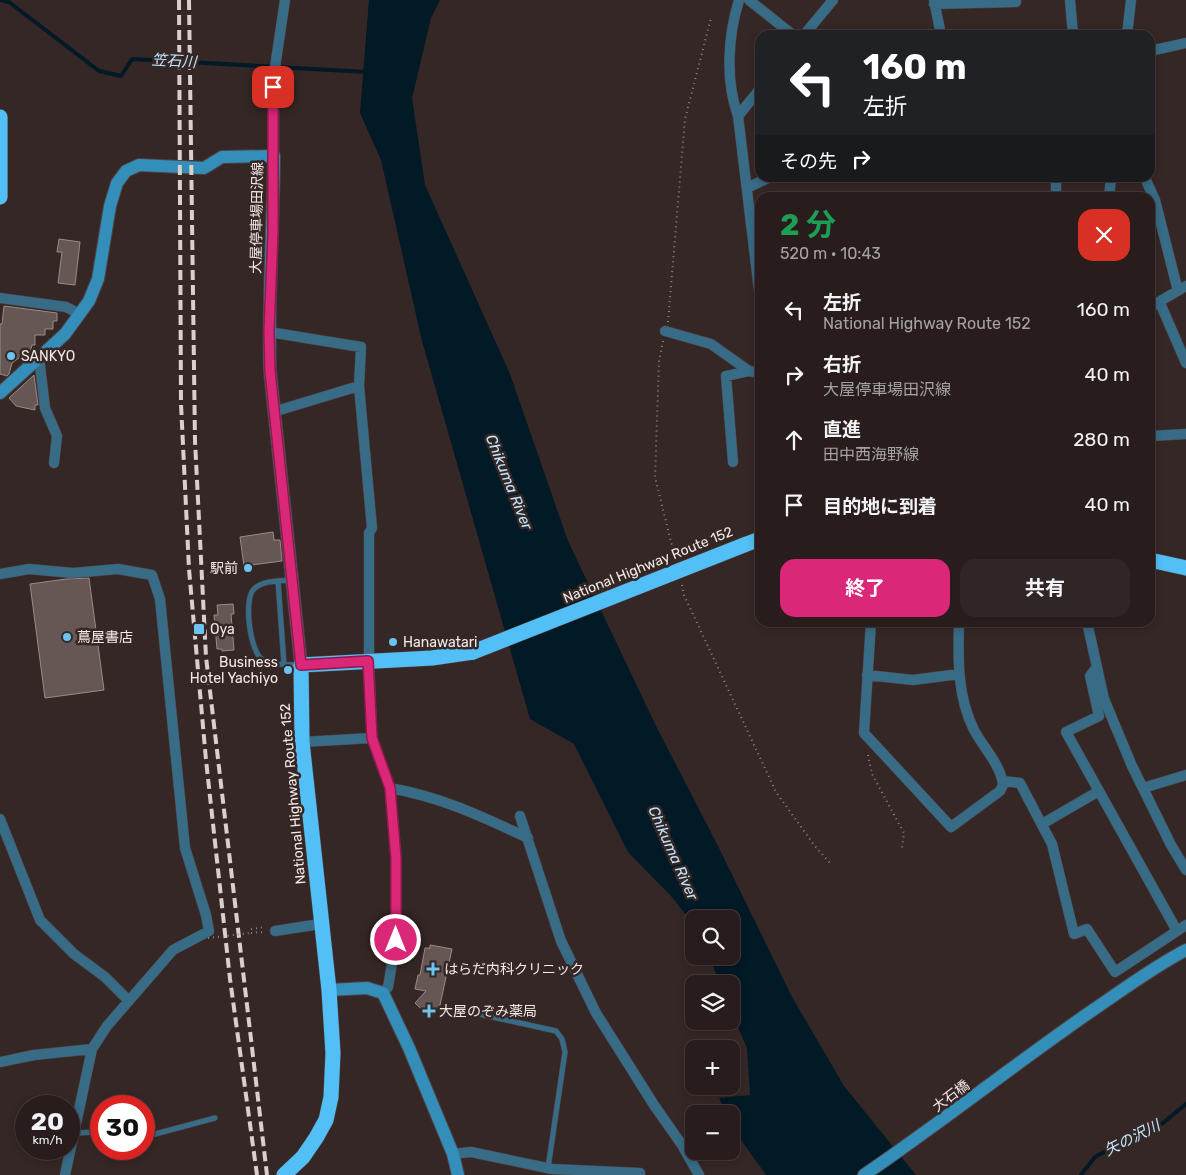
<!DOCTYPE html>
<html lang="ja">
<head>
<meta charset="utf-8">
<style>
	:root { --surface:#281d1c; --page:#302625; --text:#f1f3f6; --muted:#a5a2a3; --line:#443b3b; --accent:#db2777 }
	body { margin:0; font-family:Rubik,"Noto Sans JP",sans-serif; background:var(--page); color:var(--text); height:100vh; display:flex; flex-direction:column; font-size:19px; white-space:nowrap }
	* { box-sizing:border-box; margin:0 }
	p { font-size:16px; color:var(--muted) }
	.icon { flex:none; width:28px; height:28px; fill:none; stroke:currentColor; stroke-width:2; stroke-linecap:round; stroke-linejoin:round }
	.map { position:relative; flex:1; overflow:hidden }
	.side { position:absolute; left:755px; top:192px; width:400px; height:435px; display:flex; flex-direction:column; background:var(--surface); border-radius:15px; box-shadow:0 2px 8px #0003,0 0 0 1px var(--line) }
	.side>* { flex:none }
	.banner { position:absolute; left:755px; top:30px; width:400px; height:152px; border-radius:15px; box-shadow:0 2px 8px #0003,0 0 0 1px var(--line); background:#202124; color:#fff; overflow:hidden }
	.controls { position:absolute; left:685px; top:910px; display:grid; gap:10px }
	.controls a { display:grid; place-items:center; width:55px; height:55px; border-radius:10px; background:var(--surface); box-shadow:0 2px 8px #0003,0 0 0 1px var(--line); font-size:25px }
	.speed { position:absolute; left:15px; top:1095px; display:flex; gap:10px; font-size:25px; font-weight:700; text-align:center }
	.speed>* { display:grid; place-content:center; width:65px; height:65px; border-radius:50%; background:var(--surface); box-shadow:0 2px 8px #0003,0 0 0 1px var(--line); line-height:1 }
	.speed small { font-size:12px; font-weight:400 }
	.speed .limit { border:8px solid #d22; background:#fff; color:#111 }
	.pin { position:absolute; display:grid; place-items:center; width:42px; height:42px; color:#fff; margin:-21px; border-radius:10px; box-shadow:0 2px 8px #0006 }
	.me { position:absolute; width:55px; margin:-28px; rotate:0deg; stroke-linejoin:round; filter:drop-shadow(0 0 4px #0008) }
	.turn { display:flex; align-items:center; gap:18px; height:105px; padding:0 25px; font-size:22px }
	.turn .icon { width:65px; height:65px; stroke-width:2.5 }
	.turn b { display:block; font-size:35px; line-height:42px }
	.then { display:flex; align-items:center; height:48px; padding:0 25px; background:#0003; gap:10px; font-size:19px }
	.round { display:grid; place-items:center; flex:none; width:52px; height:52px; border-radius:15px; background:var(--page) }
	.head { display:flex; align-items:center; justify-content:space-between; height:85px; padding:0 25px }
	h1 { font-size:30px; font-weight:700; line-height:38px; color:#1e9e55 }
	.primary-button { display:flex; gap:10px; margin-top:auto; padding:10px 25px }
	.primary-button a { flex:1; height:58px; border-radius:15px; background:var(--accent); color:#fff; font-size:20px; font-weight:700; line-height:58px; text-align:center }
	.primary-button a+a { background:var(--page); color:var(--text) }
	ul { padding:0; list-style:none }
	li { display:flex; align-items:center; gap:15px; height:65px; padding:0 25px }
	li div { flex:1 }
	li b { display:block; font-size:19px }
	li em { font-style:normal }
	.map>svg:first-child { display:block }
	.water { fill:#021926 }
	.lines { fill:none; stroke-linecap:round; stroke-linejoin:round }
	.stream { stroke:#021926; stroke-width:4 }
	.building { fill:#675754; stroke:#9c8a87 }
	.lane-casing { stroke:#504240; stroke-width:6 }
	.street-casing { stroke:#504240; stroke-width:11 }
	.secondary-casing { stroke:#504240; stroke-width:14 }
	.highway-casing { stroke:#504240; stroke-width:16 }
	.path { stroke:#908482; stroke-width:2; stroke-dasharray:1 4; stroke-linecap:butt }
	.lane { stroke:#376b86; stroke-width:5 }
	.street { stroke:#376b86; stroke-width:10 }
	.secondary { stroke:#338eba; stroke-width:12 }
	.highway { stroke:#52bff6; stroke-width:15 }
	.rail { stroke:#dacfcd; stroke-width:4; stroke-dasharray:10 5; stroke-linecap:butt }
	.highway-bridge-casing { stroke:#504240; stroke-width:16; stroke-linecap:butt }
	.path-bridge { stroke:#908482; stroke-width:2; stroke-dasharray:1 4; stroke-linecap:butt }
	.highway-bridge { stroke:#52bff6; stroke-width:15 }
	.route-casing { stroke:#8e194d; stroke-width:12 }
	.route { stroke:#db2777; stroke-width:9 }
	.poi-dot { fill:#6bc3f2; stroke:#352725; stroke-width:2 }
	.labels { text-anchor:middle; dominant-baseline:central; stroke-width:5; stroke-linejoin:round; paint-order:stroke }
	.street-label { font-size:14px; fill:#f3e9e7; stroke:#352725 }
	.poi-label { font-size:14px; fill:#f3e9e7; stroke:#352725; text-anchor:start }
	.water-label { font-size:15px; font-style:italic; fill:#bfe6fc; stroke:#352725 }
</style>
</head>
<body>
<div class="map">
<svg width="1186" height="1175" viewBox="0 0 1186 1175">
	<rect width="100%" height="100%" fill="#352725"/>
	<path class="water" d="M369,0H440L431,18L412,98L425,185L510,374L568,541L656,726L718,846L792,997L844,1086L916,1175H766C756,1159 731,1132 731,1114H727L719,1098L750,1095L747,1048L731,1011V984H720L709,956H731V919H694V925L671,896L628,852L574,744L530,719L422,341L381,160L360,113Z"/>
	<g class="lines">
		<path class="stream" d="M0,0L9,2L99,71L121,76L132,59L367,72
			M1081,1175L1095,1157L1111,1148L1131,1141L1163,1123L1186,1104"/>
	</g>
	<path class="building" d="M59,239L80,242L75,285L58,283L62,252H57Z
		M4,306L57,313V321H53V329H45V335H35V345H32L31,349L12,363L9,374L7,376L0,374V324H2Z
		M34,375L38,405H35V410L16,406L9,398Z
		M273,532L274,540H280L282,561L244,566L240,537Z
		M89,578L104,690L45,698L30,584L66,579Z
		M233,604L234,614H231L234,650L222,651V649H217L214,615H218L217,605Z
		M430,945L452,949L440,1005L430,1017L415,1003L426,991L415,989L418,975H420L425,948H430Z"/>
	<g class="lines">
		<defs>
			<path id="lane" d="M291,580C280,581 263,580 254,589C243,599 250,653 263,660C272,666 290,664 300,665
				M278,581L284,664
				M479,1014L556,1031L562,1039L565,1052L548,1168
				M74,1133L101,1132
				M144,1137L215,1118"/>
			<path id="street" d="M739,0C728,36 725,80 738,116L760,298
				M749,0L793,35
				M934,0L941,35
				M1070,0L1073,35
				M934,4L1016,2V0
				M804,35L833,0
				M1127,35L1131,0
				M1150,51L1186,43
				M738,116L760,89
				M274,156V74L285,0
				M1056,178V198
				M1145,178L1155,200L1178,291
				M747,188L768,178
				M1109,198L1111,178
				M0,298L66,307L80,314
				M1160,303L1186,363
				M1150,307L1186,286
				M665,331L711,344L749,371L760,373
				M269,332L361,347L359,386L372,528L369,533V661L372,738L390,788L396,858V940L388,987L383,993
				M39,357L45,408L57,436L54,463
				M273,412L359,386
				M1150,436L1186,434
				M733,462L726,376L749,371
				M0,574L29,569L73,573L118,569L152,575L160,599L185,848L206,915L209,931L173,950L107,1026L92,1049L34,1055L0,1062
				M871,622L864,733L951,827L1000,791L1003,785C1001,765 983,747 974,730C957,696 958,659 959,622
				M1087,622L1104,699L1132,766L1171,845L1186,870
				M1097,667L1090,676L1099,716L1066,732L1177,931L1186,925
				M867,675L913,680L959,674
				M302,742L372,738
				M1003,781L1020,783L1052,844L1074,934L1087,929L1115,972L1177,931
				M390,788C441,797 481,816 528,838
				M1143,788L1186,775
				M520,816L561,941L596,1013L654,1105L682,1145L699,1175
				M0,819L40,920L74,954L105,977L129,1001
				M1042,824L1099,791
				M275,931L320,924
				M453,1154L471,1152L552,1169L640,1173V1175
				M65,1175L92,1049"/>
			<path id="secondary" d="M0,393L65,334L89,301L98,279L110,206L117,183L126,171L139,165L204,168L222,157L274,156C273,228 268,300 270,371L301,665
				M329,990L367,988L383,993L409,1048L453,1154L458,1175
				M864,1175C942,1122 1016,1063 1093,1010C1124,989 1153,967 1186,950"/>
			<path id="highway" d="M0,117V197
				M744,545L760,539
				M1150,560L1186,568
				M284,1175L303,1157L316,1138L326,1120L331,1097L333,1053L329,990L302,742L301,665L432,658L473,652"/>
		</defs>
		<use href="#lane" class="lane-casing"/>
		<use href="#street" class="street-casing"/>
		<use href="#secondary" class="secondary-casing"/>
		<use href="#highway" class="highway-casing"/>
		<path class="path" d="M668,322L685,119L711,18
			M663,341L659,361L655,477L675,558
			M682,585L684,595L776,792L814,845L830,863
			M868,755L872,774L904,833L902,848
			M251,929L265,927
			M251,933L264,932"/>
		<use href="#lane" class="lane"/>
		<use href="#street" class="street"/>
		<use href="#secondary" class="secondary"/>
		<use href="#highway" class="highway"/>
		<path class="rail" d="M179,0L181,404L189,569L206,760L230,979L257,1175
			M189,0L195,441L206,657L267,1175"/>
		<defs>
			<path id="highway-bridge" d="M473,652L744,545"/>
		</defs>
		<use href="#highway-bridge" class="highway-bridge-casing"/>
		<path class="path-bridge" d="M208,938L251,933"/>
		<use href="#highway-bridge" class="highway-bridge"/>
	</g>
	<g class="lines">
		<defs>
			<path id="route" d="M273,87V232L269,332L270,371L301,665L368,661L372,738L390,788L396,858V940"/>
		</defs>
		<use href="#route" class="route-casing"/>
		<use href="#route" class="route"/>
	</g>
	<g class="poi-dot">
		<circle cx="11" cy="356" r="5"/>
		<circle cx="248" cy="568" r="5"/>
		<rect x="193" y="623" width="12" height="12" rx="2.5"/>
		<circle cx="67" cy="637" r="5"/>
		<circle cx="393" cy="642" r="5"/>
		<circle cx="288" cy="670" r="5"/>
		<path d="M430.5 961.5h5v5h5v5h-5v5h-5v-5h-5v-5h5z"/>
		<path d="M426.5 1003.5h5v5h5v5h-5v5h-5v-5h-5v-5h5z"/>
	</g>
	<g class="labels">
		<g class="street-label">
			<text transform="translate(257 218) rotate(-89)">大屋停車場田沢線</text>
			<text transform="translate(648 565) rotate(-22)">National Highway Route 152</text>
			<text transform="translate(293 794) rotate(-95)">National Highway Route 152</text>
			<text transform="translate(951 1096) rotate(-37)">大石橋</text>
		</g>
		<g class="poi-label">
			<text x="21" y="356">SANKYO</text>
			<text x="238" y="568" text-anchor="end">駅前</text>
			<text x="210" y="629">Oya</text>
			<text x="77" y="637">蔦屋書店</text>
			<text x="403" y="642">Hanawatari</text>
			<text x="278" y="662" text-anchor="end">Business<tspan x="278" dy="16">Hotel Yachiyo</tspan></text>
			<text x="444" y="969">はらだ内科クリニック</text>
			<text x="439" y="1011">大屋のぞみ薬局</text>
		</g>
		<g class="water-label">
			<text transform="translate(174 61) rotate(3)">笠石川</text>
			<text transform="translate(509 482) rotate(68)">Chikuma River</text>
			<text transform="translate(673 853) rotate(66)">Chikuma River</text>
			<text transform="translate(1132 1138) rotate(-27)">矢の沢川</text>
		</g>
	</g>
</svg>
<div class="controls">
<a><svg class="icon" aria-label="search" viewBox="0 0 24 24"><circle cx="10" cy="10" r="6"/><path d="M15 15l6 6"/></svg></a>
<a><svg class="icon" aria-label="layers" viewBox="0 0 24 24"><path d="M12 4l9 5-9 5-9-5zM3 14l9 5 9-5"/></svg></a>
<a>+</a>
<a>−</a>
</div>
<div class="speed"><div>20<small>km/h</small></div><div class="limit">30</div></div>
<div class="pin" style="left:273px;top:87px;background:#d93025"><svg class="icon" aria-label="arrive" viewBox="0 0 24 24"><path d="M6 21V4h12l-3 4 3 4H6"/></svg></div>
<svg class="me" style="left:396px;top:940px" viewBox="-20 -20 40 40"><circle r="17" fill="#db2777" stroke="#fff" stroke-width="3"/><path d="M0-11L8 9 0 5-8 9z" fill="#fff"/></svg>
<div class="banner">
<div class="turn"><svg class="icon" aria-label="left" viewBox="0 0 24 24"><path d="M17 20v-9H6M10 6l-5 5 5 5"/></svg><div><b>160 m</b>左折</div></div>
<div class="then">その先<svg class="icon" aria-label="right" viewBox="0 0 24 24"><path d="M7 20v-9h11M14 6l5 5-5 5"/></svg></div>
</div>
<section class="side">
<div class="head"><div><h1>2 分</h1><p>520 m · 10:43</p></div><a class="round" style="background:#d93025;color:#fff"><svg class="icon" aria-label="close" viewBox="0 0 24 24"><path d="M6 6l12 12M18 6L6 18"/></svg></a></div>
<ul>
<li><svg class="icon" aria-label="left" viewBox="0 0 24 24"><path d="M17 20v-9H6M10 6l-5 5 5 5"/></svg><div><b>左折</b><p>National Highway Route 152</p></div><em>160 m</em></li>
<li><svg class="icon" aria-label="right" viewBox="0 0 24 24"><path d="M7 20v-9h11M14 6l5 5-5 5"/></svg><div><b>右折</b><p>大屋停車場田沢線</p></div><em>40 m</em></li>
<li><svg class="icon" aria-label="ahead" viewBox="0 0 24 24"><path d="M12 20V5M6 11l6-6 6 6"/></svg><div><b>直進</b><p>田中西海野線</p></div><em>280 m</em></li>
<li><svg class="icon" aria-label="arrive" viewBox="0 0 24 24"><path d="M6 21V4h12l-3 4 3 4H6"/></svg><div><b>目的地に到着</b></div><em>40 m</em></li>
</ul>
<div class="primary-button"><a>終了</a><a>共有</a></div>
</section>
</div>
</body>
</html>
